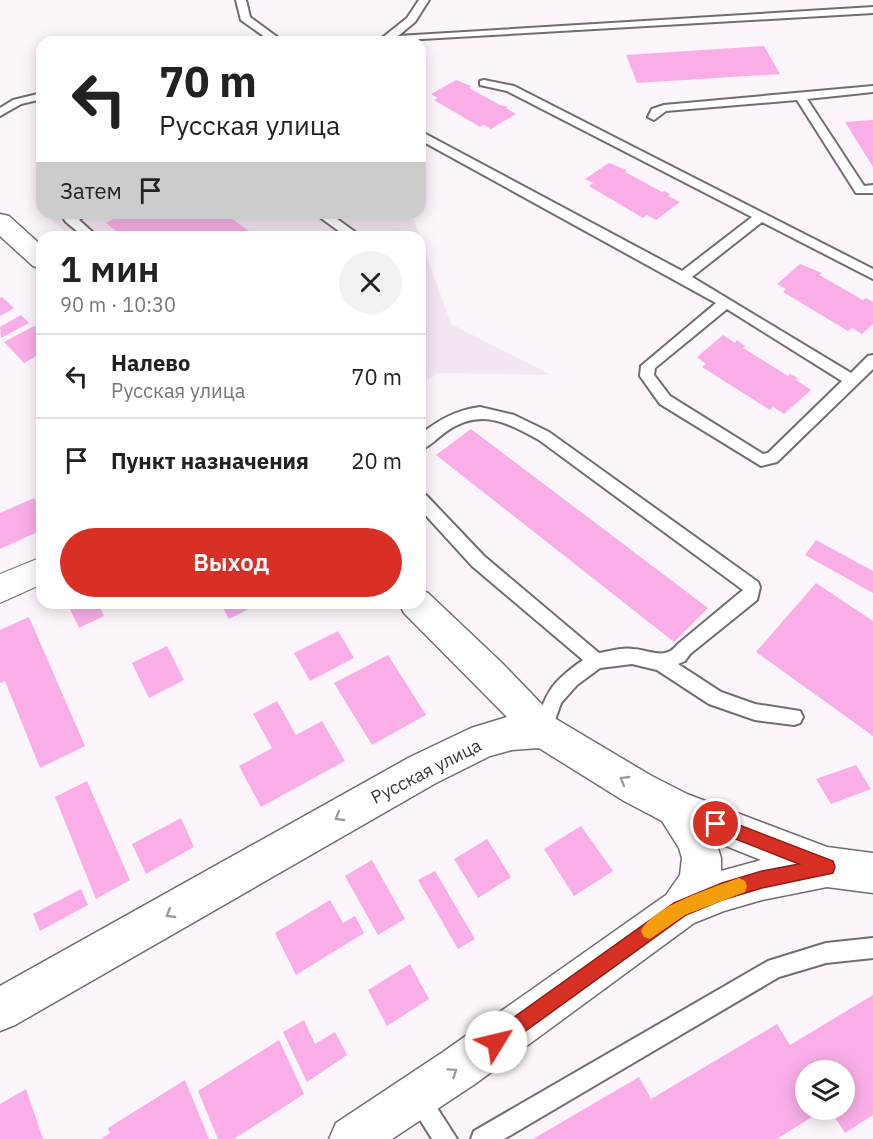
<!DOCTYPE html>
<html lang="ru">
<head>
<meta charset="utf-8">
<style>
	:root { --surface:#fff; --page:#f2f2f2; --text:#222; --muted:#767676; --line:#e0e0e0; --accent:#d93025 }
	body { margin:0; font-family:"IBM Plex Sans",sans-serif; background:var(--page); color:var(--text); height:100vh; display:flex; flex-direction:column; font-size:22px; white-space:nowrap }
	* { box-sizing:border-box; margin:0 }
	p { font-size:20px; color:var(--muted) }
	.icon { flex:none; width:33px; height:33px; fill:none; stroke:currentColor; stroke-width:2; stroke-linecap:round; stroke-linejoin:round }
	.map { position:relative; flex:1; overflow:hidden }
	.sheet { position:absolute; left:36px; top:231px; width:390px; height:378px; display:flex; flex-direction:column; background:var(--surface); border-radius:18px; box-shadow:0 3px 15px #0003 }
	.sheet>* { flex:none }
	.hud { position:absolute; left:36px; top:36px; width:390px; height:183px; border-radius:18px; box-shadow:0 3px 15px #0003; background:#fff; color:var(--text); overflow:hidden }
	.fabs { position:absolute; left:795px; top:1060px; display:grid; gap:12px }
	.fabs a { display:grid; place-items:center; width:60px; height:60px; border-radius:50%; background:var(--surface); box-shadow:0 3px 15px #0003; font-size:30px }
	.pin { position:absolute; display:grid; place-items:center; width:51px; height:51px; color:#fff; margin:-26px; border:3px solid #fff; border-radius:50%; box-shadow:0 2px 6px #0007 }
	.me { position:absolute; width:66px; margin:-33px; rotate:54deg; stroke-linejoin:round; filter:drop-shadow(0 0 4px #0008) }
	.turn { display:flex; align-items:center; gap:21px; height:126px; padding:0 24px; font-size:27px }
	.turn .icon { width:78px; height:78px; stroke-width:2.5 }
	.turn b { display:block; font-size:42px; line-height:51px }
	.then { display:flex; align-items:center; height:57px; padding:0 24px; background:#0003; gap:12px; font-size:22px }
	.round { display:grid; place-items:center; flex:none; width:63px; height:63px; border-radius:32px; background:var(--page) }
	.head { display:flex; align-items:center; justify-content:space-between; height:102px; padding:0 24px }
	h1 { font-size:36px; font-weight:600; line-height:45px }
	.button { display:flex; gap:12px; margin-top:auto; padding:12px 24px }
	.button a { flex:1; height:69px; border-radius:36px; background:var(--accent); color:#fff; font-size:24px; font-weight:600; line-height:69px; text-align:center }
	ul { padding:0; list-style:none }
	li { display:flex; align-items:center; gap:18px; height:84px; padding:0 24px; border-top:2px solid var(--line) }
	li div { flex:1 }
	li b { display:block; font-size:22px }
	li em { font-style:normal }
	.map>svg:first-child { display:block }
	.built { fill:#f4e6f2 }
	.building { fill:#f9aee7 }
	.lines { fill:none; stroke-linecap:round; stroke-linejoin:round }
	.service-casing { stroke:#736c72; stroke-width:4 }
	.minor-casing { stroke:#736c72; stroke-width:2 }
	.secondary-casing { stroke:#736c72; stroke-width:3 }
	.service { fill:#fff; fill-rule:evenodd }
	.minor { fill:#fff; fill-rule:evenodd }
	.secondary { fill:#fff; fill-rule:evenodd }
	.oneway { stroke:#9d9c9d }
	.route { fill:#d93025; stroke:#8d1f18; stroke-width:1.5 }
	.slow { fill:#f59e0b }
	.labels { text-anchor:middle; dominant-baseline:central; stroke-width:4.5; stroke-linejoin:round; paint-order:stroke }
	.street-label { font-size:18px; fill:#3b383b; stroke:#fff }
</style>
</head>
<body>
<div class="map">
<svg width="873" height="1139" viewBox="0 0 873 1139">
	<rect width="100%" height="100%" fill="#fcf5fb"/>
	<path class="built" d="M54,213H409L412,215L420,237H72L48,217Z
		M420,238L451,324L551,375L438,373L420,385Z"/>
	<path class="building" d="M764,46L780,74L637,83L626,55Z
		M456,80L471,86L469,88L500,105L508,107L506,108L516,114L491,129L484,125L480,127L434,100L438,98L431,94Z
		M873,120V167L845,122Z
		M609,163L627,170L625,172L662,192L664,191L670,194L668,196L680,202L656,220L647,215L643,218L589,186L593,183L585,179Z
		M125,213H224L257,237H123L106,223Z
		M800,264L822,273L819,275L863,300L866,298L873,302V324L862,334L852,328L848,331L783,292L786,289L777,284Z
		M2,297L14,308L0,316V298Z
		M21,315L29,323L1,338L0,327Z
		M34,326L42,333V353L24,363L4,342Z
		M723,335L735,343L737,340L745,346L743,348L788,376L790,374L798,378L796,380L811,390L784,414L773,407L770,410L702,367L706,364L697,357Z
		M471,429L708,608L674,642L436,455Z
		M34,498L42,513V530L0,549V513Z
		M816,540L873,571V593L805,555Z
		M816,583L873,621V736L756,652Z
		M67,603H98L104,616L79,628Z
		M220,603H256L257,605L229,619Z
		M29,617L85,746L40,768L5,681L0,683V630Z
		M338,631L354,658L310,681L294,653Z
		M167,646L184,680L149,698L132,663Z
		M388,655L426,715L372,745L334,683Z
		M277,701L296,735L322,721L345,761L261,807L239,766L272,748L253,714Z
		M856,765L871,789L831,804L816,779Z
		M87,781L130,880L96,899L55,797Z
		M181,818L194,847L146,874L132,844Z
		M581,826L613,871L574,896L544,849Z
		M487,839L511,877L478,898L454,859Z
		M372,860L405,919L378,935L345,876Z
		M435,871L475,939L458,949L418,880Z
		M81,889L88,905L40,931L33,914Z
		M330,900L343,923L355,916L364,933L296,975L275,933Z
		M410,964L429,999L387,1026L368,990Z
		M873,995V1115L845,1133L830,1110H844V1071H806V1110H823L777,1139H533L639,1077L651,1099L777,1024L790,1045Z
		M304,1020L315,1044L335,1032L347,1055L307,1082L283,1032Z
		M279,1040L304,1094L234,1139H218L198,1091Z
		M185,1080L209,1139H101L110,1133L108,1128Z
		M26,1089L43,1139H0V1104Z"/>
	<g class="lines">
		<defs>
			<path id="service" d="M236,0H246L250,17L284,42H272L241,20Z
				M419,0H429L415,22L398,36L873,7V13L369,42L382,38L407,18Z
				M484,80L514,86L873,269V279L762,222L692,277L851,373L868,356L873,355V369L777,462L761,466L660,404L640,376L641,366L716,303L420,140V131L682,271L752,217L507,91L480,85V81ZM727,309L842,381L768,453L763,454L670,396L654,375L655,368Z
				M873,86V92L807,99L864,186L873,185V193H856L797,100L666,111L654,120L648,117L652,109L664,105Z
				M42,93V99L21,104L0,116V108L13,100Z
				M72,213H88L79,220L98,237H84L66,222L64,219Z
				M314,213H329L362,237H347Z
				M480,407L514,415L549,432L758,582L760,587L757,600L690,654L685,661L678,664L721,692L755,704L800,711L803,717L800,723L794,725L755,720L709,704L657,670L632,664L600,668L577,685L561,703L549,737L543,739L537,737L534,731C546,693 549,684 583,660L472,566L420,509V493L426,495L484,556L599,653C610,651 623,647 633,649C651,650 665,661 678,644L743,590L539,440C506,422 481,408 447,431C438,437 430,447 420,450V435C438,420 456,410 480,407Z
				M873,938V958L826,963L779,977L504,1139H471L474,1131L768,961L826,943Z
				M417,1086L425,1089L457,1139H432L406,1097L409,1089Z"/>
			<path id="minor" d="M42,557V584L0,603V574Z"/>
			<path id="secondary" d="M0,214L9,216L42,246V269L33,266L0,236Z
				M420,590L428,593L502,663L556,719L650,775L687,794L827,847L873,853V893L827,887L762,900L724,911L694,923L475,1084L392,1139H329L336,1123L443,1052L666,895L680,875L682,858L679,848L662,821L624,801L539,748L512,750L490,756L436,783L15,1025L0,1031V986L410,757L471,728L507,717L404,613L399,603H420ZM716,842L761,860L721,871V858Z"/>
		</defs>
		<use href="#service" class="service-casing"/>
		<use href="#minor" class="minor-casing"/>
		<use href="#secondary" class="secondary-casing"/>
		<use href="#service" class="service"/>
		<use href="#minor" class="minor"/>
		<use href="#secondary" class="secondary"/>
	</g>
	<defs><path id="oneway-chevron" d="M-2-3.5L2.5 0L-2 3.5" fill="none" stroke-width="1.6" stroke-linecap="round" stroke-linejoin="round" transform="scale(1.5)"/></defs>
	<g class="oneway">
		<use href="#oneway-chevron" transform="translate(624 780) rotate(-150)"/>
		<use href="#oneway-chevron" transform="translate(339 817) rotate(150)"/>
		<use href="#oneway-chevron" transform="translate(170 914) rotate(150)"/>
		<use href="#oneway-chevron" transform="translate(453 1072) rotate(-34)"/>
	</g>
	<path class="route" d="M716,816L833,861L835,867L833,873L762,888L722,900L686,915L502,1048L496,1051L489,1048L487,1042L489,1035L674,903L722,883L762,871L799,864L710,829L708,824L710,818Z"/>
	<path class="slow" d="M739,878L745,881L747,886L745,892L685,915L650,939L644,937L641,931C652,906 715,887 739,878Z"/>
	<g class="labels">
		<g class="street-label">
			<text transform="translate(426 771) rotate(-27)">Русская улица</text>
		</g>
	</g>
</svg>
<div class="fabs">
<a><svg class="icon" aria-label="layers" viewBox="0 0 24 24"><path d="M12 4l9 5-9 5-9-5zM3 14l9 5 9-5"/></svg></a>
</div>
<div class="pin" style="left:716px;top:824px;background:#d93025"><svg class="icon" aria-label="arrive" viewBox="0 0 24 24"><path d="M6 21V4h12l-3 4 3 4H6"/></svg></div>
<svg class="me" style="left:496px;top:1042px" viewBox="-20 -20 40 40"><circle r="19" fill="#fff"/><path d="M0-13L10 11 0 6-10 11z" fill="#d93025"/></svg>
<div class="hud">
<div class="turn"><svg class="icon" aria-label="left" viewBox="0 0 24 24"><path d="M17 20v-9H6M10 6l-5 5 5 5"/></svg><div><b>70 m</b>Русская улица</div></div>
<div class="then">Затем<svg class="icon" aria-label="arrive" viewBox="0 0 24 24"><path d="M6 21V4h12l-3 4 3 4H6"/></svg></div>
</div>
<section class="sheet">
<div class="head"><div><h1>1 мин</h1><p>90 m · 10:30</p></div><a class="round"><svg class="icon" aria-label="close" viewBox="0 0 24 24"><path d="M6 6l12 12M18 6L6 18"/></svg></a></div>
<ul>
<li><svg class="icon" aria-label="left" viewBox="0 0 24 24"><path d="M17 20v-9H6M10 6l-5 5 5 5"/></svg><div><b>Налево</b><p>Русская улица</p></div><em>70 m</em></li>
<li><svg class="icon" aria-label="arrive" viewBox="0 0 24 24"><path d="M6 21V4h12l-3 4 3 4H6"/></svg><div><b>Пункт назначения</b></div><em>20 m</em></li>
</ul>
<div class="button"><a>Выход</a></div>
</section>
</div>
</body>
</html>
